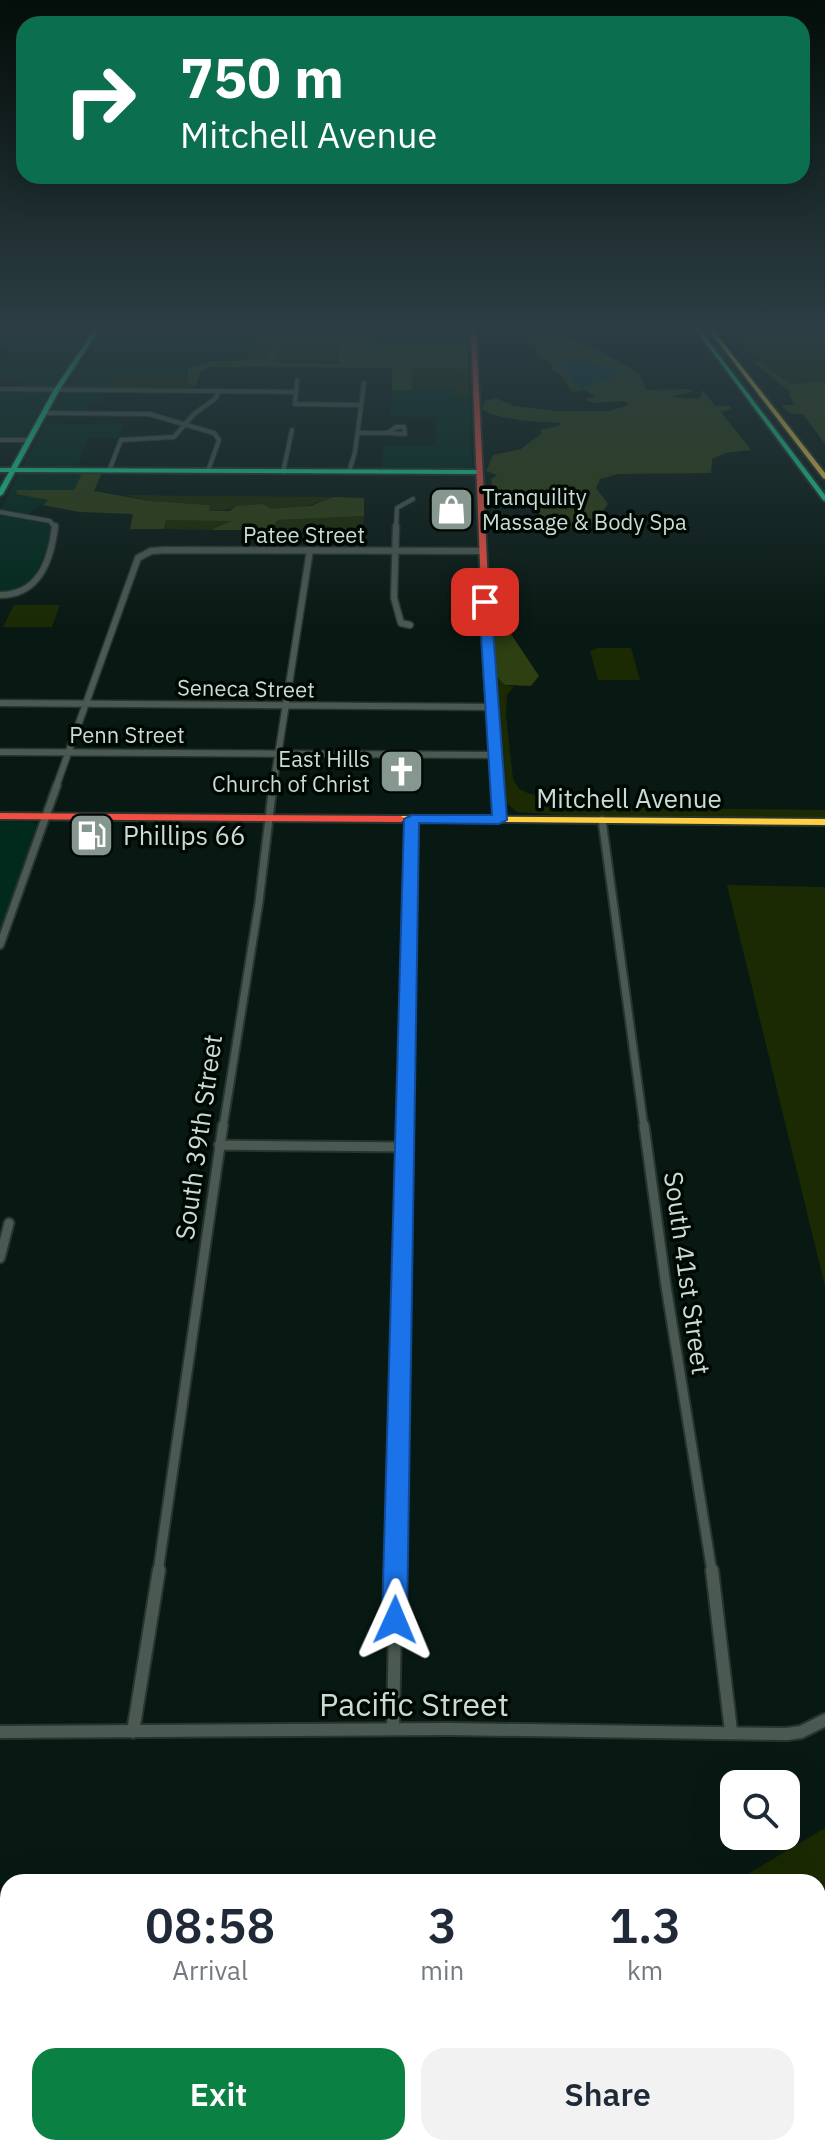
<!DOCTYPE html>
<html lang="en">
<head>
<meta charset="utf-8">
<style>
	:root { --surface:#fff; --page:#f2f2f3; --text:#1f2937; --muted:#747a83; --accent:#0b8043 }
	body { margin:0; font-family:"IBM Plex Sans",sans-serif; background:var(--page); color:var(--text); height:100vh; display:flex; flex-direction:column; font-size:30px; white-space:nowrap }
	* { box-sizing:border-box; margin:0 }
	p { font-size:26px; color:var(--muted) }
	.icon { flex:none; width:44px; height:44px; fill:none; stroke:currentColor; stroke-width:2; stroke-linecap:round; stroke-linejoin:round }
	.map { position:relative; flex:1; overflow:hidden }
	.sheet { position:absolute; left:0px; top:1874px; width:826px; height:282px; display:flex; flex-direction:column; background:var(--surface); border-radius:24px 24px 0 0; box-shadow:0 8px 32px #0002 }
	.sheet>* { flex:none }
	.guide { position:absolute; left:16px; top:16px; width:794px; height:168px; border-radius:24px; box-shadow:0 8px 32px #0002; background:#0b6e4f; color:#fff; overflow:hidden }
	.controls { position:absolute; left:720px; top:1770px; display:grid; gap:16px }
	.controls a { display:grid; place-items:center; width:80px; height:80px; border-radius:16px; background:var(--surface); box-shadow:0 8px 32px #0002; font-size:40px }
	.pin { position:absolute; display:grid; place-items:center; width:68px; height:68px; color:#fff; margin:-34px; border-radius:16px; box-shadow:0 4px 12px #0006 }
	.me { position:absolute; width:88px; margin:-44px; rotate:1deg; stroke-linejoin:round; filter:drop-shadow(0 0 6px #0008) }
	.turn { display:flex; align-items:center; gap:28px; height:168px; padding:0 32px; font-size:36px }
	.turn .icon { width:104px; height:104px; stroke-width:2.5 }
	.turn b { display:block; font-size:56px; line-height:68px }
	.eta { display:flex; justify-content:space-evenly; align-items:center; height:136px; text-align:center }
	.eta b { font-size:48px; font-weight:600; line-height:56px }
	.button { display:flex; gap:16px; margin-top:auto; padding:16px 32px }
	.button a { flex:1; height:92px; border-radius:24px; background:var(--accent); color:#fff; font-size:32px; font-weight:600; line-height:92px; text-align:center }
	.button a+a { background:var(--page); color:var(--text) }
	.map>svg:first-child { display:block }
	.built { fill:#01291c }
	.green { fill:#1b2a03 }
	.forest { fill:#2e3f11 }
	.water { fill:#013d42 }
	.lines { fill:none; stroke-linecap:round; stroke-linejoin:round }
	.street-far4-casing { stroke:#28342f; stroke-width:6 }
	.street-far3-casing { stroke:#28342f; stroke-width:9 }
	.street-far2-casing { stroke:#28342f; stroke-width:11 }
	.street-far1-casing { stroke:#28342f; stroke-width:13 }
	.street-casing { stroke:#28342f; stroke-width:16 }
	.fast-casing { stroke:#28342f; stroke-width:4 }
	.slow-casing { stroke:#28342f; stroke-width:4 }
	.jam-casing { stroke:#28342f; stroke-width:4 }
	.street-far4 { stroke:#4b5953; stroke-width:4 }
	.street-far3 { stroke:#4b5953; stroke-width:6 }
	.street-far2 { stroke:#4b5953; stroke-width:7 }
	.street-far1 { stroke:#4b5953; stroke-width:9 }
	.street { stroke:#4b5953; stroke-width:12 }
	.fast { fill:#16e098; fill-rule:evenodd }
	.slow { fill:#ffcf43; fill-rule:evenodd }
	.jam { fill:#f24e42; fill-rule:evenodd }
	.route { fill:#1a73e8; stroke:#114b97; stroke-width:2 }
	.labels { text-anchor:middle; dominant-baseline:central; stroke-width:7; stroke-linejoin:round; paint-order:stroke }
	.far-poi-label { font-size:22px; fill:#c9dbd2; stroke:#000804; text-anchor:start }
	.far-street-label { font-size:22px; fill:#c9dbd2; stroke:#000804 }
	.street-label { font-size:26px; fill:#c9dbd2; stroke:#000804 }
	.poi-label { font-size:26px; fill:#c9dbd2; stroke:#000804; text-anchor:start }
	.near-street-label { font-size:32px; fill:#c9dbd2; stroke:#000804 }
</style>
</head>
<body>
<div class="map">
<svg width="825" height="2155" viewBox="0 0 825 2155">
	<rect width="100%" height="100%" fill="#081913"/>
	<path class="built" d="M0,330H90L52,388L20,389L25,379H0V369L14,347H0Z
		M105,330H269L250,339L246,359L208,362L186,373L187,378H118L112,389H66Z
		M373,330H467V346H372Z
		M412,387H453V397H469L472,469L382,470L383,445H435L436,417L390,416L392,390H411Z
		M0,390L49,392L23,438H0Z
		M106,391L102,401H89L83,413L53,410L64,392Z
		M45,424H124L119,438H89L76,469L23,466Z
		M83,471L74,490L29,494L48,500L29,514L0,510L20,472Z
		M0,514L48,522L53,527L49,545L32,581L21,591L0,594Z
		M0,821L33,822L37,825L0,932Z"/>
	<path class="green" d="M269,330H373L372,342H360L343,364H283L277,362L280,343L272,346L264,359H246L250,339Z
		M727,330H806L825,336V381L790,384L758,361Z
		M411,368L468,369L469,397H453L452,387H412Z
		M117,378H187L192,387L191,389H112Z
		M125,495L333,497C315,503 291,514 271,509C263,507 262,504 253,505C237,506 226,511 210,511L208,505L150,501Z
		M364,516L363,531L270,530L278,520Z
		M223,519L234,521L211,530L164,529L166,520Z
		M14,605H60L52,627H3Z
		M598,648H631L640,680H598L590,651Z
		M495,675L505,685L514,687L507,695L506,715L513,779L519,789L530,794L561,799H602L636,808L825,810V819L611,818L517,812L505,802L503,794Z
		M727,885L825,887V1286Z
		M825,1828V1889L818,1893V1882H734Z
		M346,2148H582L567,2155H280Z"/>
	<path class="forest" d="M533,330H557L571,340H577L638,372L646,390L688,389L694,391L672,397L699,399L703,390L715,406H730L731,409L721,412L751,450L725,453L712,459L711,473L618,474L600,479L596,488L608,504L604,509L608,520L630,518L635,526L609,527L586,523L567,530C537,519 533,499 494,494L491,479L497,475L486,471L493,455L521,449L542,433L540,430L558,426L561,423C540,421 501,422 482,409L485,400L496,398L514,406L556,411H609L629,405L624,401L593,403L585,399L596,397L585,390L572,392L559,373L552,370V363L538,355V350L527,339Z
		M341,336L372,342V346H467L468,369L412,368V390H392V368L208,367L200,372L197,384L192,387L188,382V368L209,362L264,359L272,346L281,343L277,361L282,363L342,364L338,358Z
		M758,361L790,384L825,381V444L803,414C792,414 788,414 781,405H795L789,395L790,392L753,362Z
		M83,471L102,472L94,491L150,501L209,505L210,511H230L237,506L263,504L271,509L311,506L333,497L364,498V516L278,520L270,530H211L232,521L166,520L164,529H130L133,514L80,512L43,505L48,500L17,494L16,490H74Z
		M491,604H499L513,624L509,631L539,676L531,686L505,685L495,675Z
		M825,2034V2155H567L582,2148H818V2038Z"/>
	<path class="water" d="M577,359L625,372L583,388L577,386L560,363Z"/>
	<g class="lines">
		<defs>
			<path id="street-far4" d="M297,380L295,404L360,405
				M0,389L295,392
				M44,413L149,414L214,433L219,440L208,471
				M396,427H404L405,434L388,433Z
				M358,433H388
				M0,440H29
				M109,471L121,440L174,437L194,414L216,398L219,391
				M283,472L292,430
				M349,472L355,452L364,383
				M0,512L50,521L55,528
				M396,528L397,508L413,499"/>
			<path id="street-far3" d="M396,526L394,598L401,623L410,625
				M0,595C39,595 51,561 55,526
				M0,703L491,707
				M0,752L495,755
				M56,787L138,558L151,551L165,550L483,551
				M273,787L310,550"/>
			<path id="street-far2" d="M602,820L644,1127
				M0,945L57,785
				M223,1127L259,902L273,785
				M406,1127L412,819"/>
			<path id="street-far1" d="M644,1125L666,1286L712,1572
				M219,1145L404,1147
				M0,1258L9,1223
				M158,1572L223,1125
				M396,1572L406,1125"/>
			<path id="street" d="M712,1570L731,1731
				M393,1729L396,1570
				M0,1732L449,1729L787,1734L801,1732L825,1720
				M133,1732L159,1570"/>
			<path id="fast" d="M94,330H99L59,391L17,468L478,470L481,472L478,474L15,472L3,494L0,496V488L9,472H0V468H11L53,391Z
				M696,330H700L825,495V501L823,500Z
				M825,1901V1919L818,1922V1904Z
				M0,1957L8,1958V1976L0,1975Z
				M0,2017L8,2018V2036L0,2035Z
				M0,2123H8V2143H0Z"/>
			<path id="slow" d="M709,330H713L825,473V479L823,478Z
				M401,816L825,819V825L398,821L397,819Z
				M825,1965V1984L818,1987V1968Z
				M0,2047L8,2048V2066L0,2065Z"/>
			<path id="jam" d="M471,330H476L492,668L503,820L499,823L495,820L484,668Z
				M0,813L401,816L405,819L401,822L0,819Z"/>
		</defs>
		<use href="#street-far4" class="street-far4-casing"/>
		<use href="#street-far3" class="street-far3-casing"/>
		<use href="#street-far2" class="street-far2-casing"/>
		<use href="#street-far1" class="street-far1-casing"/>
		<use href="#street" class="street-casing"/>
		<use href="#fast" class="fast-casing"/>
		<use href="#slow" class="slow-casing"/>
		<use href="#jam" class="jam-casing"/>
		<use href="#street-far4" class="street-far4"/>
		<use href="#street-far3" class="street-far3"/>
		<use href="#street-far2" class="street-far2"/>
		<use href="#street-far1" class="street-far1"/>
		<use href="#street" class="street"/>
		<use href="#fast" class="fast"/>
		<use href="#slow" class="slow"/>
		<use href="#jam" class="jam"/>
	</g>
	<linearGradient id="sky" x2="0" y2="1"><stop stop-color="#040e0a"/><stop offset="0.52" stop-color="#2c3e44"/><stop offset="1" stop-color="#2c3e44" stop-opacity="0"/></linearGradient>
	<rect width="825" height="631" fill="url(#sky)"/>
	<path class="route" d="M485,598L491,602L507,820L499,824L419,823L407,1620L404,1628L395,1632L386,1628L382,1620L404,819L412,815H492L479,602Z"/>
	<defs>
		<symbol id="shop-square" viewBox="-11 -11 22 22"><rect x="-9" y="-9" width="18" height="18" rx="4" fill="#85978f" stroke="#000804"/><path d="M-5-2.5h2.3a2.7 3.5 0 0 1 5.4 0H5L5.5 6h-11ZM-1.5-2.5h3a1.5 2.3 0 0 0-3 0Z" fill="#fff"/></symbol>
		<symbol id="church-square" viewBox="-11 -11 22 22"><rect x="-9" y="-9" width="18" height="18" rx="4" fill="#85978f" stroke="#000804"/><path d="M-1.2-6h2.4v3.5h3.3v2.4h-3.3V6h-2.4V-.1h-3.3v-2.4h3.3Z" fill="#fff"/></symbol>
		<symbol id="fuel-square" viewBox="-11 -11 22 22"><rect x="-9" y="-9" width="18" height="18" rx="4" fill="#85978f" stroke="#000804"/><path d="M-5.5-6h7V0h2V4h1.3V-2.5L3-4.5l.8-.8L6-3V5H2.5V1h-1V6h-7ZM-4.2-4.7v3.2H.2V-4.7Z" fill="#fff"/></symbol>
	</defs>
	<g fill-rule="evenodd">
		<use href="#shop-square" x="426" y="484" width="51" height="51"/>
		<use href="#church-square" x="376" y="746" width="51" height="51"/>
		<use href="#fuel-square" x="66" y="810" width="51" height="51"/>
	</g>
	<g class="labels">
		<g class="far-poi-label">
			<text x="482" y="496">Tranquility<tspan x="482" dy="25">Massage &amp; Body Spa</tspan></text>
			<text x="370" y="758" text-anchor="end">East Hills<tspan x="370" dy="25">Church of Christ</tspan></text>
		</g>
		<g class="far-street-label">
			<text x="304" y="534">Patee Street</text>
			<text transform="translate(246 688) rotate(1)">Seneca Street</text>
			<text x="127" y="734">Penn Street</text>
		</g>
		<g class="street-label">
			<text x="629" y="798">Mitchell Avenue</text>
			<text transform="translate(198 1137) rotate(-82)">South 39th Street</text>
			<text transform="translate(688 1273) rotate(82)">South 41st Street</text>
		</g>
		<g class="poi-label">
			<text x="123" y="835">Phillips 66</text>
		</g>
		<g class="near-street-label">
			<text x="414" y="1704">Pacific Street</text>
		</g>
	</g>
</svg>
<div class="controls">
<a><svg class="icon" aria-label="search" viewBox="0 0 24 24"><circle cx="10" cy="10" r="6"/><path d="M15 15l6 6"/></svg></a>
</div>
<div class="pin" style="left:485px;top:602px;background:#d93025"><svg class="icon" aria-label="arrive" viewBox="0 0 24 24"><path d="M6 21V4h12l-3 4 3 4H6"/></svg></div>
<svg class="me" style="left:395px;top:1620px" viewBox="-20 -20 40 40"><path d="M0-17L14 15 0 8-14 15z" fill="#1a73e8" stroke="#fff" stroke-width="4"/></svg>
<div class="guide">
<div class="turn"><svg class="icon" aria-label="right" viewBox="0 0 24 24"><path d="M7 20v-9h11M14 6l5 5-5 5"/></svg><div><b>750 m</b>Mitchell Avenue</div></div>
</div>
<section class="sheet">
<div class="eta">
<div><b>08:58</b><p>Arrival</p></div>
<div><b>3</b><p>min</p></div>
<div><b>1.3</b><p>km</p></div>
</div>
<div class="button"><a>Exit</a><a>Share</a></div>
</section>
</div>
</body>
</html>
